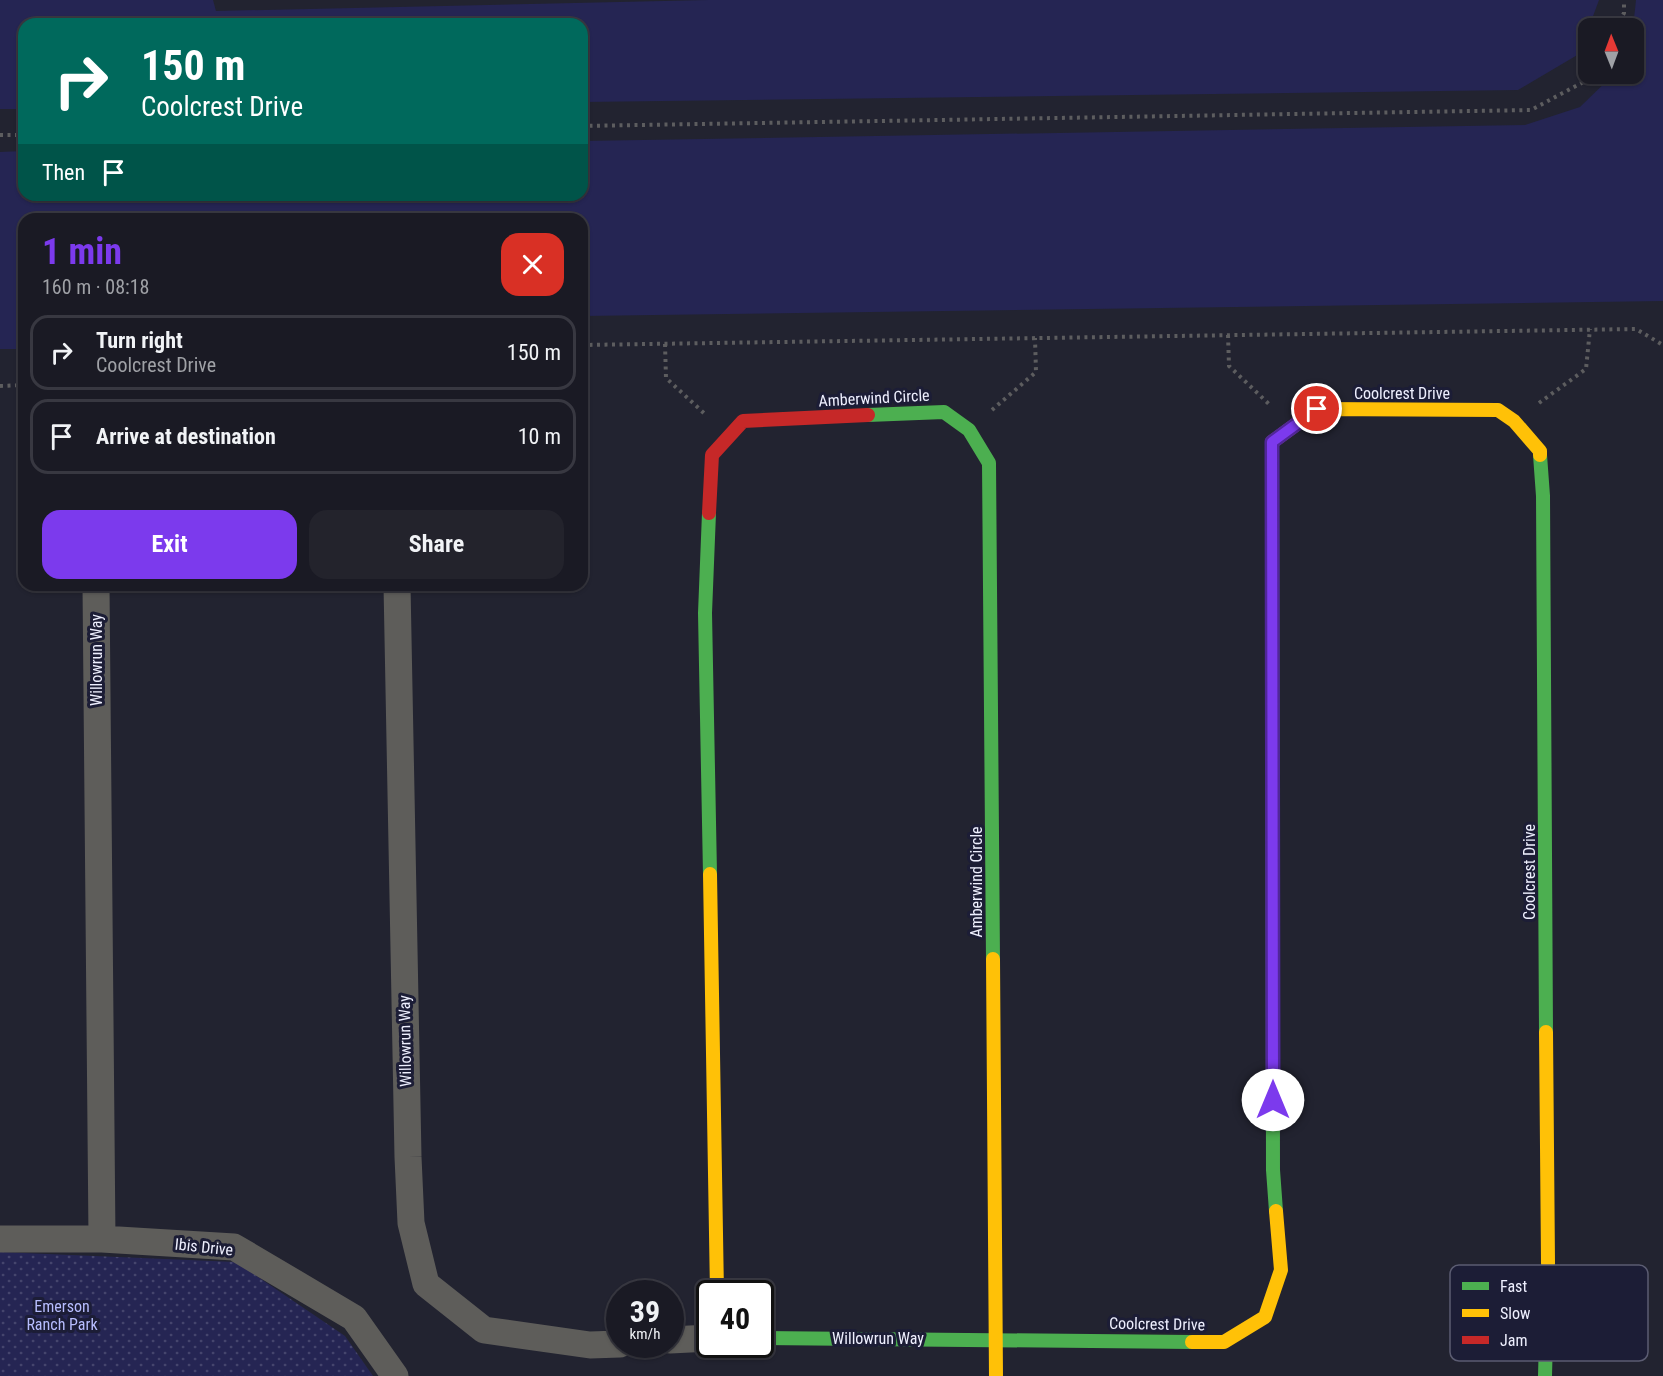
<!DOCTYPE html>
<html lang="en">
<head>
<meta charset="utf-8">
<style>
	:root { --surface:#1a1a24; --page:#23232c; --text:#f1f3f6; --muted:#9fa1a6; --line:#383841; --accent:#7c3aed }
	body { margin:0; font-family:"Roboto Condensed",sans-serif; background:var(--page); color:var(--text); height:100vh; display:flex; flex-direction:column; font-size:22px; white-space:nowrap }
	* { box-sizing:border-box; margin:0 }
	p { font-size:20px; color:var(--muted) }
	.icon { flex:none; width:33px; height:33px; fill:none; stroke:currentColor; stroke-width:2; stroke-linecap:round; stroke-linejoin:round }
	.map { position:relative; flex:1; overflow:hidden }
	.sheet { position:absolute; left:18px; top:213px; width:570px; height:378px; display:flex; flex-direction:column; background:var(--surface); border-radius:18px; box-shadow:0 2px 4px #0004,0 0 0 2px var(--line) }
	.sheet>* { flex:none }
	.banner { position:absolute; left:18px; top:18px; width:570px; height:183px; border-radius:18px; box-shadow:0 2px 4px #0004,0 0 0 2px var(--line); background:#00695c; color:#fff; overflow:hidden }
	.needle { width:39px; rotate:359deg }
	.buttons { position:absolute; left:1578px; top:18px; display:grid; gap:12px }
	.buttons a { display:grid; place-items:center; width:66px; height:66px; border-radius:12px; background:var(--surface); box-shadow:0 2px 4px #0004,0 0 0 2px var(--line); font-size:30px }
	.speed { position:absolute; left:606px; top:1280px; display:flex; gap:12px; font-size:30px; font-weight:700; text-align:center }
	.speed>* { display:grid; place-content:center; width:78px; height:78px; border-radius:50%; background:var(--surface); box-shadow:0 2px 4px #0004,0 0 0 2px var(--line); line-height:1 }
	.speed small { font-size:15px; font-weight:400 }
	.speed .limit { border:3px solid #111; border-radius:9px; background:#fff; color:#111 }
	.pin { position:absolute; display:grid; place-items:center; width:51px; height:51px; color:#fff; margin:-26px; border:3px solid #fff; border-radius:50%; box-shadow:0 2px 6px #0007 }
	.me { position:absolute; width:66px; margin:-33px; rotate:0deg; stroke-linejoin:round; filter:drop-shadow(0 0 4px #0008) }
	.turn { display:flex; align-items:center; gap:21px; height:126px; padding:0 24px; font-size:27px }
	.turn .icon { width:78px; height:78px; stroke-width:2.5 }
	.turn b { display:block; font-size:42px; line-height:51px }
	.then { display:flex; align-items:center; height:57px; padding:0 24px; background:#0003; gap:12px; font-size:22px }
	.round { display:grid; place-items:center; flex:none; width:63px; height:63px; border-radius:18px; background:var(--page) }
	.overview { display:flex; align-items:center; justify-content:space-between; height:102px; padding:0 24px }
	h1 { font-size:36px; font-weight:700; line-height:45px; color:var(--accent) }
	.action { display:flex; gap:12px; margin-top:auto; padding:12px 24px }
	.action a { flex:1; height:69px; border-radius:18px; background:var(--accent); color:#fff; font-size:24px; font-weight:700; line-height:69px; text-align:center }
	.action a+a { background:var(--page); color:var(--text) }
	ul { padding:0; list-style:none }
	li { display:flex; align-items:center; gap:18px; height:75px; margin:0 12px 9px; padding:0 12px; border:3px solid var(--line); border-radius:18px }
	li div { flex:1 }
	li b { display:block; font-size:22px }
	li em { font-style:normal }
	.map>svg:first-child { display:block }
	.green { fill:#252553 }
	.park { fill:url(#park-dots) }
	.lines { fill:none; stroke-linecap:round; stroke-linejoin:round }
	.path { stroke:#5d5d5f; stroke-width:4; stroke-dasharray:3 4.5; stroke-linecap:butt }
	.street { stroke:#5e5d5a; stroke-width:27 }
	.fast { stroke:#4caf50; stroke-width:14 }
	.slow { stroke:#ffc107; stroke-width:14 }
	.jam { stroke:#c62828; stroke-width:14 }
	.route-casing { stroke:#51269a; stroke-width:15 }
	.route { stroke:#7c3aed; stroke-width:10 }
	.labels { text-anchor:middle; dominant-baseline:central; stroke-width:6; stroke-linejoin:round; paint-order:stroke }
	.street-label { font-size:16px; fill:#eeeffe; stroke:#1c1d36 }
	.park-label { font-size:16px; fill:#b7bdfe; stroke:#1c1d36 }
	.key { fill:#1c1d36; stroke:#5b5c72; stroke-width:1.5 }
	.key-label { font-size:16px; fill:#eeeffe }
</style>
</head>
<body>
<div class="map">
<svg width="1663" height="1376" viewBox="0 0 1663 1376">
	<defs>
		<pattern id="park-dots" width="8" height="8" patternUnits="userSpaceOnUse" patternTransform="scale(1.5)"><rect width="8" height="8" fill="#252553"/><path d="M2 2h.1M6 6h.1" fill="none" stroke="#45456d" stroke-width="1.8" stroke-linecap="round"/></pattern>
	</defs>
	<rect width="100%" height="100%" fill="#222330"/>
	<path class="green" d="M0,0H213L216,11L708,0H1599L1579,54L1518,90L582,102V24H24V109H0Z
		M1636,0H1663V301L582,316V219H24V349H0V152L24,151V195H582V141L1525,125L1580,107L1614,74H1634L1633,28Z"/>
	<path class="park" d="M0,1252L236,1262L345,1336L373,1376H0Z"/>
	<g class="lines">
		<path class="path" d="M1616,28L1624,13V0
			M582,126L1531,110L1587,80L1591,74
			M0,135H24
			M1228,335L1229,366L1271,406
			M665,344L666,378L706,415
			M582,345L1636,329L1663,345
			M0,386L24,385
			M1539,403L1586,369L1590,329
			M992,410L1036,372L1035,338"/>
		<path class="street" d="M96,585L102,1239
			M397,585L408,1157L411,1223L426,1284L484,1330L590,1345L620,1344
			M0,1239H102L234,1247L354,1318L395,1376
			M670,1340L710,1338"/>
		<path class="fast" d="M868,415L944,412L969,430L989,463L993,959
			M1272,451L1273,1170L1276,1211
			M1540,455L1543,496L1546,1032
			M709,513L705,613L710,874
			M760,1338L1192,1342
			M1545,1376L1548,1263"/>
		<path class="slow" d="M1272,451V442L1317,409L1498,410L1514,421L1540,451V455
			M710,874L717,1293
			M993,959L996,1376
			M1546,1032L1548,1263
			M1192,1342H1224L1265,1317L1281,1270L1276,1211"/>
		<path class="jam" d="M709,513L712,455L743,421L868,415"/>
	</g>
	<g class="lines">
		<defs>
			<path id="route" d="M1273,1100L1272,442L1317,409"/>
		</defs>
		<use href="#route" class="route-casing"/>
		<use href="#route" class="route"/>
	</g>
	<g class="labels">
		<g class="street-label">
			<text x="1402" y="393">Coolcrest Drive</text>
			<text transform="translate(874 398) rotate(-3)">Amberwind Circle</text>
			<text transform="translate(96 660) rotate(-90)">Willowrun Way</text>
			<text transform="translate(1529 872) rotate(-90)">Coolcrest Drive</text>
			<text transform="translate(976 882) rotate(-90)">Amberwind Circle</text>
			<text transform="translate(405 1041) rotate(-91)">Willowrun Way</text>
			<text transform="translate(204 1247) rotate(6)">Ibis Drive</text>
			<text transform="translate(1157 1324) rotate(1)">Coolcrest Drive</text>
			<text x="878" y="1338">Willowrun Way</text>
		</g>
		<g class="park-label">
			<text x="62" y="1306">Emerson<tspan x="62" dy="18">Ranch Park</tspan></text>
		</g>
	</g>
	<rect x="1450" y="1265" width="198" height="96" rx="9" class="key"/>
	<rect x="1462" y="1282" width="27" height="8" fill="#4caf50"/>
	<rect x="1462" y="1309" width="27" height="8" fill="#ffc107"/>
	<rect x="1462" y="1336" width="27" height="8" fill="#c62828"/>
	<g class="key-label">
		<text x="1500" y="1292">Fast</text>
		<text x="1500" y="1319">Slow</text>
		<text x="1500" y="1346">Jam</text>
	</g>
</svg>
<div class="buttons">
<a><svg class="needle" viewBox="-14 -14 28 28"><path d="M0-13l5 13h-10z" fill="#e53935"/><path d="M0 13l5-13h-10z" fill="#9fa1a6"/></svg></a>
</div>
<div class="speed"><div>39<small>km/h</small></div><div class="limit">40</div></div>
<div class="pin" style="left:1317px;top:409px;background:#d93025"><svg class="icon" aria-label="arrive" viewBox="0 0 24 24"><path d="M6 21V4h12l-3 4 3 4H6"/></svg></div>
<svg class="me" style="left:1273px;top:1100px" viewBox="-20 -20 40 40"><circle r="19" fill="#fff"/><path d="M0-13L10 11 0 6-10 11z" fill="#7c3aed"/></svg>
<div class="banner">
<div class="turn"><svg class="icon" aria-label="right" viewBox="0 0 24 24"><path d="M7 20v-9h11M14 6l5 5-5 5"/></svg><div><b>150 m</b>Coolcrest Drive</div></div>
<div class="then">Then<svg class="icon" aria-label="arrive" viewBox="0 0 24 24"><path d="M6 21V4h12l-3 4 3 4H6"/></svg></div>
</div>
<section class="sheet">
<div class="overview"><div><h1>1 min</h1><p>160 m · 08:18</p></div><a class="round" style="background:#d93025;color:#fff"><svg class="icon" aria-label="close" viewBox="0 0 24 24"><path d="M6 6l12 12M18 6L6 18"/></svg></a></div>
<ul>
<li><svg class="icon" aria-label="right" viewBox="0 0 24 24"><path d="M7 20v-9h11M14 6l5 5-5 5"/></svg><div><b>Turn right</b><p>Coolcrest Drive</p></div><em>150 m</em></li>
<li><svg class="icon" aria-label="arrive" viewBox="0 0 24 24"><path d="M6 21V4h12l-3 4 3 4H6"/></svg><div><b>Arrive at destination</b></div><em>10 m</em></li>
</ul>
<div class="action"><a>Exit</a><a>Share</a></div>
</section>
</div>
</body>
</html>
